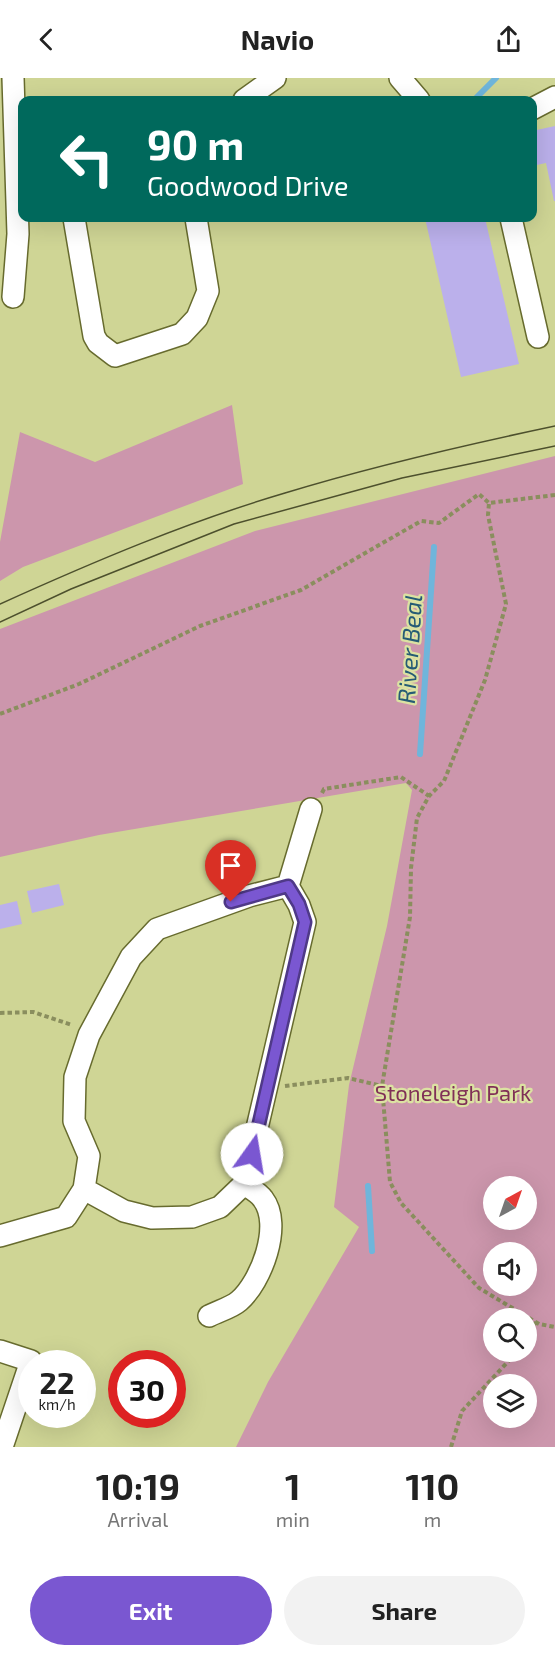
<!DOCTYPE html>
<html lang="en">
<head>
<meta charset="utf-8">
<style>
	:root { --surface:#fff; --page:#f2f2f2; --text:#222; --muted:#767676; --accent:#7a57d1 }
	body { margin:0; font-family:"Exo 2",sans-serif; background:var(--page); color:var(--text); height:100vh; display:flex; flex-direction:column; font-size:22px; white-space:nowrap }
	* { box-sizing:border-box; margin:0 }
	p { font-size:20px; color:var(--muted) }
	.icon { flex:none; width:33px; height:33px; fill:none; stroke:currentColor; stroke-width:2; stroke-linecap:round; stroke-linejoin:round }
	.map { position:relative; height:1369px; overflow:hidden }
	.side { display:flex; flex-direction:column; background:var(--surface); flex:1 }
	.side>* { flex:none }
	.hud { position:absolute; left:18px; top:18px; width:519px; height:126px; border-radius:12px; box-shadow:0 6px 24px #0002; background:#00695c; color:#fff; overflow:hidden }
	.needle { width:39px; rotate:40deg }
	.controls { position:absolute; left:483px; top:1098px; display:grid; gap:12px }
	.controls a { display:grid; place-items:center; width:54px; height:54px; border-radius:50%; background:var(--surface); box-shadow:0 6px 24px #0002; font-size:30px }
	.speed { position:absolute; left:18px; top:1272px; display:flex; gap:12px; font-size:30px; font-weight:700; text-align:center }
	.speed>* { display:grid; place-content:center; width:78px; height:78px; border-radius:50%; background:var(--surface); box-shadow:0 6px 24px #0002; line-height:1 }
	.speed small { font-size:15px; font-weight:400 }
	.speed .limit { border:9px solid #d22; background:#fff; color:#111 }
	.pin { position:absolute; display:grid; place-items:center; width:51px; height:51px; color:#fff; margin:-62px -26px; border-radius:50% 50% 50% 0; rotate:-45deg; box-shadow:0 0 6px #0007 }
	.pin .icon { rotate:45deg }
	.me { position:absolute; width:66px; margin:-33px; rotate:13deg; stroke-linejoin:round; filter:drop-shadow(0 0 4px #0008) }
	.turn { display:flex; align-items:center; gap:21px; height:126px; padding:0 30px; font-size:27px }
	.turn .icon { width:78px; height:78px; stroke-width:2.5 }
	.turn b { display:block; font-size:42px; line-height:51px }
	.eta { display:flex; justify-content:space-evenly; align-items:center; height:102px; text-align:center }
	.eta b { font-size:36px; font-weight:700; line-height:42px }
	.primary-button { display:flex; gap:12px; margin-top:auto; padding:12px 30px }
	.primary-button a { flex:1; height:69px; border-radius:36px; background:var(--accent); color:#fff; font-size:24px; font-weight:700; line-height:69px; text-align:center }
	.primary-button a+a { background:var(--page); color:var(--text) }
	header { display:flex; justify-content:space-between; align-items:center; height:78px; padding:0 30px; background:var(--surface); font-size:27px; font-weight:700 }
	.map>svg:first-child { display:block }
	.green { fill:#cc96ac; fill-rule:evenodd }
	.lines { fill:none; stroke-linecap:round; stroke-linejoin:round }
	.stream { stroke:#6fb5db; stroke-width:6 }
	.building { fill:#bbb0eb }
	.minor-casing { stroke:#676b2e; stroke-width:24 }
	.path { stroke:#8a8e5e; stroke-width:4; stroke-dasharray:4.5 3; stroke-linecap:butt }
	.minor { stroke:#fff; stroke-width:21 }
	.tram { stroke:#4d502d; stroke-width:1.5 }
	.route-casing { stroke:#4f3988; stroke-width:15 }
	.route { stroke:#7a57d1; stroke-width:10 }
	.labels { text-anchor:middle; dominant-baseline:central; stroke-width:4.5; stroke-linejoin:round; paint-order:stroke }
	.park-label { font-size:22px; fill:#803057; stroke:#dce2a2 }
	.water-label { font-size:24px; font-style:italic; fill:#255b75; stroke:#dce2a2 }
</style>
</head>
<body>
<header><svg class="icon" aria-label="back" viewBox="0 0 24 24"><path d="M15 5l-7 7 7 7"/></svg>Navio<svg class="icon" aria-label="share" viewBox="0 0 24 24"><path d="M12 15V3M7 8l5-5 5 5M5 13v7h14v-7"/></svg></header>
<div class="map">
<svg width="555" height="1369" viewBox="0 0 555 1369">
	<rect width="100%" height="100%" fill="#cfd595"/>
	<path class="green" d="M232,327L243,406L23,489L0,503V464L20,354L95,384Z
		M555,378V1369H236L268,1304L359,1149L334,1129L349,1007L387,848L412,712L406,705L99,757L0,779V551L255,453ZM494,1108H526V1142H494ZM494,1174H526V1208H494ZM494,1240H526V1274H494ZM494,1306H526V1340H494Z"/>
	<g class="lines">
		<path class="stream" d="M474,22L496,0
			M420,676L434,469
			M368,1108L372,1173"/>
	</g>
	<path class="building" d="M555,48V123H554L546,85L532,88V53Z
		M425,140H485L519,286L461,299Z
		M59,806L64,827L32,835L27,813Z
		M17,823L22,846L0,851V827Z"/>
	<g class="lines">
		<defs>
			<path id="minor" d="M400,0L419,22
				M244,22L275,0
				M532,31L555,19
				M74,140L94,258L98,265L115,278L182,256L197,240L208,213L196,140
				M511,140L538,259
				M13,219L18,156L13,0
				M84,1111L124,1133L152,1140L192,1139L220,1129L244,1106L305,844L299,827L288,808
				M0,1158L66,1139L84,1111L89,1078L74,1043L75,999L89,957L131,879L157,851L249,818L288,808L311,731
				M209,1238C218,1233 231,1230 239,1223C261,1204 283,1147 263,1121C259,1115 250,1110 244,1106
				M0,1273L31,1283L2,1369"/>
		</defs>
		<use href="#minor" class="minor-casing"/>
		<path class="path" d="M555,417L489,425L488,437L506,526L485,602L444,703L429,718L417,740L411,790L410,839L382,1008L390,1104L401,1125L479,1210L539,1246L555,1249
			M0,636L79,606L200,548L301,512L421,443L439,445L479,416L489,425
			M322,715L324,711L401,699L429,718
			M0,935L33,934L72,947
			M285,1008L348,1000L382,1008
			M526,1259L536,1244
			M451,1369L462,1333L517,1274"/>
		<use href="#minor" class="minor"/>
		<path class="tram" d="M0,526C93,484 187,444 285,415C373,388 465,367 555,348
			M0,544L71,511L234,446L402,400L555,368"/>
	</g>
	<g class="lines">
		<defs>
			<path id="route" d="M231,824L288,808L299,826L305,844L252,1076"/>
		</defs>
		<use href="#route" class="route-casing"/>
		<use href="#route" class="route"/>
	</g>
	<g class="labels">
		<g class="park-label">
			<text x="453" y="1014">Stoneleigh Park</text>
		</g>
		<g class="water-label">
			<text transform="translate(409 571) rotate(-86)">River Beal</text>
		</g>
	</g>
</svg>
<div class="controls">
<a><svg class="needle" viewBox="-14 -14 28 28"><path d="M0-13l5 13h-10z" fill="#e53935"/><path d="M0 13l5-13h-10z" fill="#767676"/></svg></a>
<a><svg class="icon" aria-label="sound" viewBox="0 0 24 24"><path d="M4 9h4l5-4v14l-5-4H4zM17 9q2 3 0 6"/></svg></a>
<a><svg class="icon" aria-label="search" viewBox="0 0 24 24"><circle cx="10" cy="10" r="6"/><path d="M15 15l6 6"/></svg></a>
<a><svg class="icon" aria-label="layers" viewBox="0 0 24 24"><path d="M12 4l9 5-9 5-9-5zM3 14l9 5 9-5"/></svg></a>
</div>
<div class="speed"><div>22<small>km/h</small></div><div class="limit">30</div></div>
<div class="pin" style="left:231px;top:824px;background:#d93025"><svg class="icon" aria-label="arrive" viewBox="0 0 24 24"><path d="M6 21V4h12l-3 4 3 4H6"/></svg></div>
<svg class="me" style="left:252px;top:1076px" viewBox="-20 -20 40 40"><circle r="19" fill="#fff"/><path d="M0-13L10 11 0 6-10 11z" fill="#7a57d1"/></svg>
<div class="hud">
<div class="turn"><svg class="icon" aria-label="left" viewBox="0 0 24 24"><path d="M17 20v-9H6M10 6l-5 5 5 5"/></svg><div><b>90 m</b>Goodwood Drive</div></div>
</div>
</div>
<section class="side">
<div class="eta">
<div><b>10:19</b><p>Arrival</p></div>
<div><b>1</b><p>min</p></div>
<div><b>110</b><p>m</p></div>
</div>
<div class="primary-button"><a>Exit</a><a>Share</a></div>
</section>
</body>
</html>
